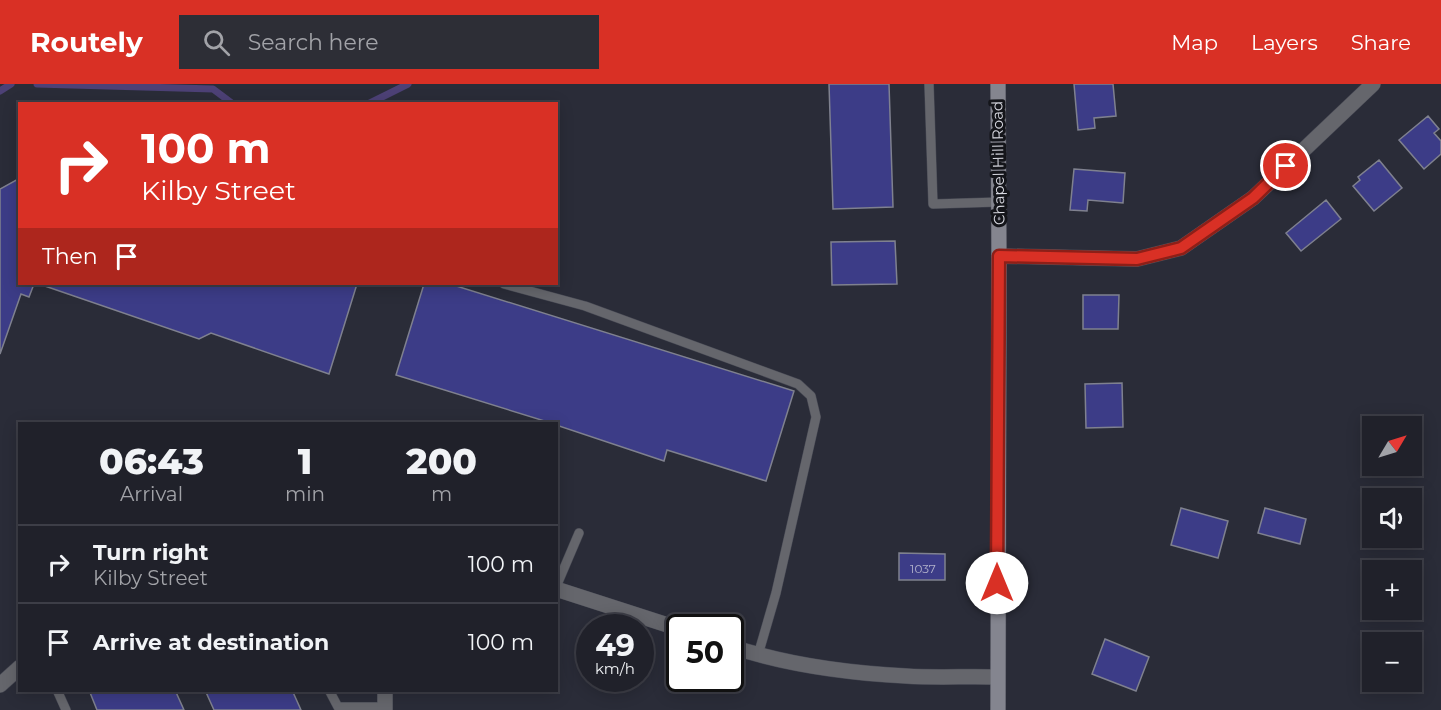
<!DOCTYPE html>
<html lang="en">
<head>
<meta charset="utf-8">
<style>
	:root { --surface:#20212a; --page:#2d2e36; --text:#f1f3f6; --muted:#a2a3a8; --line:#3d3e47; --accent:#d93025 }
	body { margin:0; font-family:Montserrat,sans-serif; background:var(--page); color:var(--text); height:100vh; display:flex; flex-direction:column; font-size:22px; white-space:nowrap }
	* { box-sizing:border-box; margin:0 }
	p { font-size:20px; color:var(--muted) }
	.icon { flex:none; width:33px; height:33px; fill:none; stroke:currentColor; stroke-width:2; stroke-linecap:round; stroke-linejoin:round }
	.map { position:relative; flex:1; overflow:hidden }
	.panel { position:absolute; left:18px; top:338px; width:540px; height:270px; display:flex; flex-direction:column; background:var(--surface); border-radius:0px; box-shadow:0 3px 15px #0003,0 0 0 2px var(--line) }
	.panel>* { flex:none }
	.top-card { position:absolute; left:18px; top:18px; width:540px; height:183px; border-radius:0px; box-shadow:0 3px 15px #0003,0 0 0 2px var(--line); background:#d93025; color:#fff; overflow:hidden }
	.needle { width:39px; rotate:52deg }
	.controls { position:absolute; left:1362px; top:332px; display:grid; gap:12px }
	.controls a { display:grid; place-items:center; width:60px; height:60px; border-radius:0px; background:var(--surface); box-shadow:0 3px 15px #0003,0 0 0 2px var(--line); font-size:30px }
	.speed { position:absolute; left:576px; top:530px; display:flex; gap:12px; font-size:30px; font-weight:700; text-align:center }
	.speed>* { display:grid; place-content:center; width:78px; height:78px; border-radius:50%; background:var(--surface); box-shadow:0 3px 15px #0003,0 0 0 2px var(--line); line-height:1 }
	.speed small { font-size:15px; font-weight:400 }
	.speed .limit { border:3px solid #111; border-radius:9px; background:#fff; color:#111 }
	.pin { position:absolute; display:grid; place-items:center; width:51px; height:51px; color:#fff; margin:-26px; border:3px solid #fff; border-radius:50%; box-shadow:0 2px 6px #0007 }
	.me { position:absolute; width:66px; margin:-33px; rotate:0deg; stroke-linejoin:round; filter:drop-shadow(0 0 4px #0008) }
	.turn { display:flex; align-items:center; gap:21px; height:126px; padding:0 24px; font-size:27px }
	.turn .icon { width:78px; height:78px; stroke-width:2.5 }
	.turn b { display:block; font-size:42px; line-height:51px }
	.then { display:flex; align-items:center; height:57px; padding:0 24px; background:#0003; gap:12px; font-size:22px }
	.eta { display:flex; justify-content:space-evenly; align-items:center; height:102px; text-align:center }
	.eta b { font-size:36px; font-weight:800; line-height:42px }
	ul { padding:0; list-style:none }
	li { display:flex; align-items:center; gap:18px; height:78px; padding:0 24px; border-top:2px solid var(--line) }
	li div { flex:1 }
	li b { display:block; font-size:22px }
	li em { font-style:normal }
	header { display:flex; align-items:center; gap:36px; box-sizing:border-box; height:84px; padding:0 30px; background:var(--accent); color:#fff }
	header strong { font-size:28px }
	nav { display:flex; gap:33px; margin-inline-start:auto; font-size:21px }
	.search { width:420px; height:54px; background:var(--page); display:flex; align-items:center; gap:15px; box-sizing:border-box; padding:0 21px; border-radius:0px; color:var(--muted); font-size:22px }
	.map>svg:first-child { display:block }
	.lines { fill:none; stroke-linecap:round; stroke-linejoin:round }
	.stream { stroke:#4d4176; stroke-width:7 }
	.building { fill:#3c3c87; stroke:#7f818f; stroke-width:1.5 }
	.lane-casing { stroke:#464853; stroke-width:10 }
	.street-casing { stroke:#464853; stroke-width:16 }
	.secondary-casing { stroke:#464853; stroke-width:16 }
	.lane { stroke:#65666c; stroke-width:9 }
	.street { stroke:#65666c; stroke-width:15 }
	.secondary { stroke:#84858f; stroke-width:15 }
	.route-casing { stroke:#8d1f18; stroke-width:15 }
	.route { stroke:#d93025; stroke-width:10 }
	.labels { text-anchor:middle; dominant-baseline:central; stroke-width:6; stroke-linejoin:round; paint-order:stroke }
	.number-label { font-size:12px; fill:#b2b2cb }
	.street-label { font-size:15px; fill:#d9dae2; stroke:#14151a }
</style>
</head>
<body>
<header>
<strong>Routely</strong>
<div class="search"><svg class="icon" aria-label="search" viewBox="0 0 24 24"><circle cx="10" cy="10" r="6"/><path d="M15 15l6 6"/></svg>Search here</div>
<nav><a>Map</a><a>Layers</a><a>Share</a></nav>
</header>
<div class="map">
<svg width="1441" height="626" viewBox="0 0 1441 626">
	<rect width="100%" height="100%" fill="#2a2c38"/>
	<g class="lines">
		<path class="stream" d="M37,0L213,5L233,20
			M0,7L11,0
			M368,20L408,0"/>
	</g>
	<path class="building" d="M829,0H889L893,123L833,125Z
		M1074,0H1113L1116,32L1094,34L1095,44L1078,46Z
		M1428,32L1439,45L1434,49L1441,57V70L1424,85L1399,56Z
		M1379,76L1402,104L1374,127L1353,102L1360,96L1358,93Z
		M1074,85L1125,89L1123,119L1088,116L1087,127L1070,126Z
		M20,94V200H34L29,213L21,210L0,270V105Z
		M1326,116L1341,135L1301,167L1286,149Z
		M895,157L897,200L832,201L831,158Z
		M39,200H357L329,290L211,249L199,255Z
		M424,200H450L794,307L766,397L667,366L664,377L556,341V339H551L396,291Z
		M1083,211H1119L1118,245H1083Z
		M1122,299L1123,343L1086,344L1085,300Z
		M1181,424L1228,437L1218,474L1171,461Z
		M1265,424L1306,435L1300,460L1258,449Z
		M899,469L945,470V496H899Z
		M1105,555L1149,573L1136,607L1092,590Z
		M89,606H175L184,626H97Z
		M205,606H292L301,626H214Z"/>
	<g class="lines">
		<defs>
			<path id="lane" d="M929,0L933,120L999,118
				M504,200L585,222L798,300L811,312L816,333L776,509L758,571
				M556,503L579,449
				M57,606L66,626
				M329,606L338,623H385"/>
			<path id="street" d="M999,172L1137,175L1181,164L1253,114L1373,0
				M556,505L680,545
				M730,562C786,581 847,589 906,592C936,594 967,592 997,593
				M0,601L20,583
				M385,626V606"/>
			<path id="secondary" d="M998,0L999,172L998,626"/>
		</defs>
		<use href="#lane" class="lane-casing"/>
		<use href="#street" class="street-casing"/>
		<use href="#secondary" class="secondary-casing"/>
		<use href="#lane" class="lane"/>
		<use href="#street" class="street"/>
		<use href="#secondary" class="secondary"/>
	</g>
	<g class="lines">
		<defs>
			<path id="route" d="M997,499L999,172L1137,175L1181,164L1253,114L1286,82"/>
		</defs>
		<use href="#route" class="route-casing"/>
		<use href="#route" class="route"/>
	</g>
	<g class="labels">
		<g class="number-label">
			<text x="923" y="484">1037</text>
		</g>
		<g class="street-label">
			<text transform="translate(998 79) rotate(-91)">Chapel Hill Road</text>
		</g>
	</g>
</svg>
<div class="controls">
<a><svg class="needle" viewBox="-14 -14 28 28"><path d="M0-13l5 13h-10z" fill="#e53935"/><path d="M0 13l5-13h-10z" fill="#a2a3a8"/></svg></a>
<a><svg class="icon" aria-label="sound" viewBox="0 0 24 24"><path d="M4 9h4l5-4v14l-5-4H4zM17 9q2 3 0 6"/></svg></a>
<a>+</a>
<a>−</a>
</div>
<div class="speed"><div>49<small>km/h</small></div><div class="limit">50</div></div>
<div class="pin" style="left:1286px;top:82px;background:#d93025"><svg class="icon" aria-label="arrive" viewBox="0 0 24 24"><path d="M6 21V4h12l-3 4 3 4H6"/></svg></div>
<svg class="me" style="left:997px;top:499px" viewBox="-20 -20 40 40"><circle r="19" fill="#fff"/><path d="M0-13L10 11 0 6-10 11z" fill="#d93025"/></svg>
<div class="top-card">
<div class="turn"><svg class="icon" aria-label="right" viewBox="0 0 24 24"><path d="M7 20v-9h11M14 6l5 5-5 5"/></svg><div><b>100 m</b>Kilby Street</div></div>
<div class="then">Then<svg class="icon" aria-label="arrive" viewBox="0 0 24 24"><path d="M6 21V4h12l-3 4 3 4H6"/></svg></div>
</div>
<section class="panel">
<div class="eta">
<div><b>06:43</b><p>Arrival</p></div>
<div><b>1</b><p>min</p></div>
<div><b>200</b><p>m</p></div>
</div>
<ul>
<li><svg class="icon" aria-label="right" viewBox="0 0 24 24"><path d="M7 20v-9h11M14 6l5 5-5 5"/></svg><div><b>Turn right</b><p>Kilby Street</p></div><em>100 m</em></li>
<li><svg class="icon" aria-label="arrive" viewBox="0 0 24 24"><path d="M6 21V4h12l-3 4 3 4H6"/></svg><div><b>Arrive at destination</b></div><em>100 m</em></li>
</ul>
</section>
</div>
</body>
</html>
